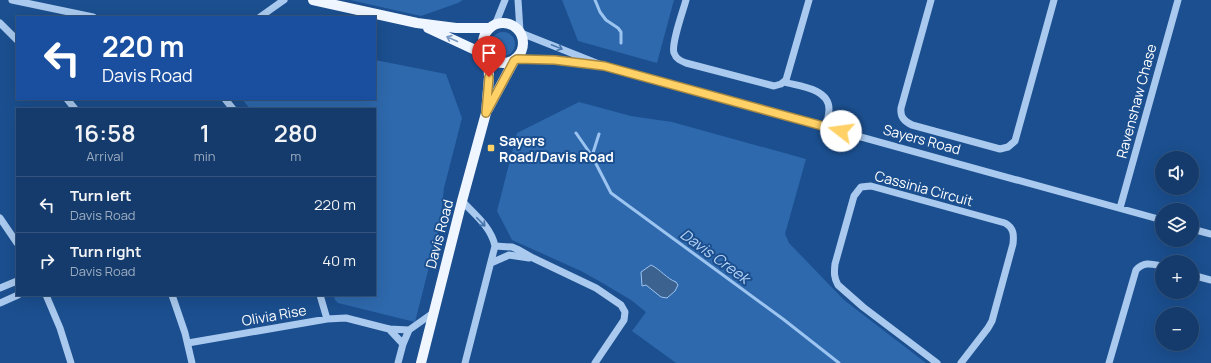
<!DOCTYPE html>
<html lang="en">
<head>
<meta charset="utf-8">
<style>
	:root { --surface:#143b6b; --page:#1d4271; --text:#f1f3f6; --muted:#9dadc1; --line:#33557e }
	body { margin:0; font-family:Manrope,sans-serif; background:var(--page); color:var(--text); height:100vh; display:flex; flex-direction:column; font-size:15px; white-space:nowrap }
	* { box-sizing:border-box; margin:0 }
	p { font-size:13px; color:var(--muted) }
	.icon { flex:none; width:22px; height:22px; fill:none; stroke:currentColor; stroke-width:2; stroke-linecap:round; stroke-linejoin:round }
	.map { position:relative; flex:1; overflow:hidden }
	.side { position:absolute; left:16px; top:108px; width:360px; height:188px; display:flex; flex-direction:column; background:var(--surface); border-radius:0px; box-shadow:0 4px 16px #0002,0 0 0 1px var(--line) }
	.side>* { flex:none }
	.banner { position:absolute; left:16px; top:16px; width:360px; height:84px; border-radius:0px; box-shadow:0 4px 16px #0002,0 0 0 1px var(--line); background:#1a4fa0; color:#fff; overflow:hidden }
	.fabs { position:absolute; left:1155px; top:151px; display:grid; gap:8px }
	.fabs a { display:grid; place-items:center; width:44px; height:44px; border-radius:50%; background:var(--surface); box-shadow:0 4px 16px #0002,0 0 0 1px var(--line); font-size:20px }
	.pin { position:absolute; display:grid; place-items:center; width:34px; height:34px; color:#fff; margin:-41px -17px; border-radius:50% 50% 50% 0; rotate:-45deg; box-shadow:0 0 4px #0007 }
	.pin .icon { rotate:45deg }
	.me { position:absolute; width:44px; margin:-22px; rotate:285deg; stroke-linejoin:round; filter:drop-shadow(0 0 3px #0008) }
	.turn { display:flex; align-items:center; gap:14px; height:84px; padding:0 20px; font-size:18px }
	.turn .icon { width:52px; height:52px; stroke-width:2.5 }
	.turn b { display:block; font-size:28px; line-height:34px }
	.eta { display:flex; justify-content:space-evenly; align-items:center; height:68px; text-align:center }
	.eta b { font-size:24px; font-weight:600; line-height:28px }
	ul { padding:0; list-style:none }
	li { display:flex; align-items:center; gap:12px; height:56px; padding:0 20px; border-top:1px solid var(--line) }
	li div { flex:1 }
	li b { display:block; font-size:15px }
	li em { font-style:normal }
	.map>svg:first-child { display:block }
	.green { fill:#2e69ad }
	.water { fill:#3c6290; stroke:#9cc4f0 }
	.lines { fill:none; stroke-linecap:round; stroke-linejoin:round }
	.stream { stroke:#9cc4f0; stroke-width:3 }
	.minor { stroke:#a9c9ee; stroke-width:7 }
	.major { stroke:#f0f6ff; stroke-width:10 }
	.oneway { stroke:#7b9ac1 }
	.oneway2 { stroke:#4674ac }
	.route-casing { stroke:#a68842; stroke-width:10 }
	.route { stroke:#ffd166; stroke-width:7 }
	.poi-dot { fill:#ffd166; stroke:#1b4f8f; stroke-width:1.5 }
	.labels { text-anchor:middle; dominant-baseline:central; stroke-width:4; stroke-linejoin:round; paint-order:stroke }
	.street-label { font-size:14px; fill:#fff; stroke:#1b4f8f }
	.poi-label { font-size:14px; font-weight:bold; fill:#fff; stroke:#1b4f8f; text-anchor:start }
	.water-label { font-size:15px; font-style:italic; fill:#b5d3f5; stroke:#1b4f8f }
</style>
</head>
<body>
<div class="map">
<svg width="1211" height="363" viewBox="0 0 1211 363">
	<rect width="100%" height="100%" fill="#1b4f8f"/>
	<path class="green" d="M350,0H463L458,3L421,16Z
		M562,0H674L657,63L578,41Z
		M491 44a12 12 0 1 1 24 0a12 12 0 1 1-24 0Z
		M375,60L446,74L462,118L444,188L440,224L415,322L338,303L335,300L334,295H375V109H250L242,99H375Z
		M579,102L631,116L672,122L806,159L785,234L789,243L844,300L926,363H676L632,331L646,312L631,300L599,281L581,271L512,240L497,211L517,133Z"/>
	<path class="water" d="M651,265C660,269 667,279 676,282L678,285L675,291L667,298L661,297L646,285L642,286L641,272Z"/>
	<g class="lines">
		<path class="stream" d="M595,0L600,12L606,20L618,28L621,32V43
			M576,133L592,156L611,193L783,319L839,363
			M592,156L599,134"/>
		<path class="minor" d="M12,0L93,17
			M518,0L520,31
			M686,0C683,11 671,44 674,53C676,59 681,61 686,63L774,86L781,84L786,80L809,0
			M931,0L901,108C900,117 904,121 912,125L1000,149L1008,147L1015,141L1054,0
			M260,17L284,0
			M0,23L17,40
			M495,25L505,0
			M521,33L604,66L1162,220
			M517,59L555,60L594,65
			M784,82C798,86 829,88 829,109C829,115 827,121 826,127
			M67,99L75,109
			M225,99L233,109
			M462,201C475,215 491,227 495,246L465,363
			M1120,208L1178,0
			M0,218L17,243
			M1192,229L1211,234
			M495,246L512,247L519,250L533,258L596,288L621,305L625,312L624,320L595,363
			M491,263L509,255L529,258
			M1192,275L1211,280
			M0,288L17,281
			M46,295L60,328L71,363
			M172,295L185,333L192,363
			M320,295L327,319
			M0,303L18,295
			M389,329L403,344
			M188,343L327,319L346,318L389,329L409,330
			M398,363L403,344L409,330L433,313
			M937,363L863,307L838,285C834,278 834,273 835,264L854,196L861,187L871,186L1005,223C1014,228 1014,235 1013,244L992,321L988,328L961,363
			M1109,363L1136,270C1144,261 1152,264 1162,266"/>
		<path class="major" d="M313,0L417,23L456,28H490
			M483 43a20 20 0 1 1 40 0a20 20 0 1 1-40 0Z
			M428,28L486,55
			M488,109L514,61
			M421,363L462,201L486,113L489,77L488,57"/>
	</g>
	<defs><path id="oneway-shaft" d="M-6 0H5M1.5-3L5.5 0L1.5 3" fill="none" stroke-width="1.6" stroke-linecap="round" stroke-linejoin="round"/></defs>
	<use class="oneway" href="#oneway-shaft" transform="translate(452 39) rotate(-156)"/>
	<g class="oneway2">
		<use href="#oneway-shaft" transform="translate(557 47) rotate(22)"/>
		<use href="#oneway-shaft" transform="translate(481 222) rotate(46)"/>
	</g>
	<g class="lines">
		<defs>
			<path id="route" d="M489,77L486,113L514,61L517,59L555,60L604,66L841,131"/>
		</defs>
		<use href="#route" class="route-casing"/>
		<use href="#route" class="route"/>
	</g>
	<rect class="poi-dot" x="487" y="144" width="8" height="8" rx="2"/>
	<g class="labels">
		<g class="street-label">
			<text transform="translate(1136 101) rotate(-75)">Ravenshaw Chase</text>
			<text transform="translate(922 139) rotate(15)">Sayers Road</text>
			<text transform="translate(924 188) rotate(15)">Cassinia Circuit</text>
			<text transform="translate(439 234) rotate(-75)">Davis Road</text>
			<text transform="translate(274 315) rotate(-10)">Olivia Rise</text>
		</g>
		<g class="poi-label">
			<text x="499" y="140">Sayers<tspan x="499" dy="16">Road/Davis Road</tspan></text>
		</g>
		<g class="water-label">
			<text transform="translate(715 256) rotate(36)">Davis Creek</text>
		</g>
	</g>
</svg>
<div class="fabs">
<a><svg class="icon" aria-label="sound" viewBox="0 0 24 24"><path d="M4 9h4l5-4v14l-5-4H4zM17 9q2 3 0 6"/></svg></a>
<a><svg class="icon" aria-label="layers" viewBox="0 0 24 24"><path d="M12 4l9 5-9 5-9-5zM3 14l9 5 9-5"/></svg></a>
<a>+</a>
<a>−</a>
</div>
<div class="pin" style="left:489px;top:77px;background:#d93025"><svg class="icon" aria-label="arrive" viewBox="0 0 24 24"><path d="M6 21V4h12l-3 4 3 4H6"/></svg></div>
<svg class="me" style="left:841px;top:131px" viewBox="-20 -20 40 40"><circle r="19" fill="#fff"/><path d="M0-13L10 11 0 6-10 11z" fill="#ffd166"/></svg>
<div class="banner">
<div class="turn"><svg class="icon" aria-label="left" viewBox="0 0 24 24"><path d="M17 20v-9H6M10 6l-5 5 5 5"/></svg><div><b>220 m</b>Davis Road</div></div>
</div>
<section class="side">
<div class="eta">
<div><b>16:58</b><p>Arrival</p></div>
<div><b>1</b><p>min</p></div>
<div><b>280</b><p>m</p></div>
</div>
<ul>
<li><svg class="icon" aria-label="left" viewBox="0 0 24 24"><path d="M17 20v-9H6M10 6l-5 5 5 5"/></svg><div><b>Turn left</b><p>Davis Road</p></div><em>220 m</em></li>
<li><svg class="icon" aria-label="right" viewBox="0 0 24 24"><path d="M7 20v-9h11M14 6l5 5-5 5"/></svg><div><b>Turn right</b><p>Davis Road</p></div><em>40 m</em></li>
</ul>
</section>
</div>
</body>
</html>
